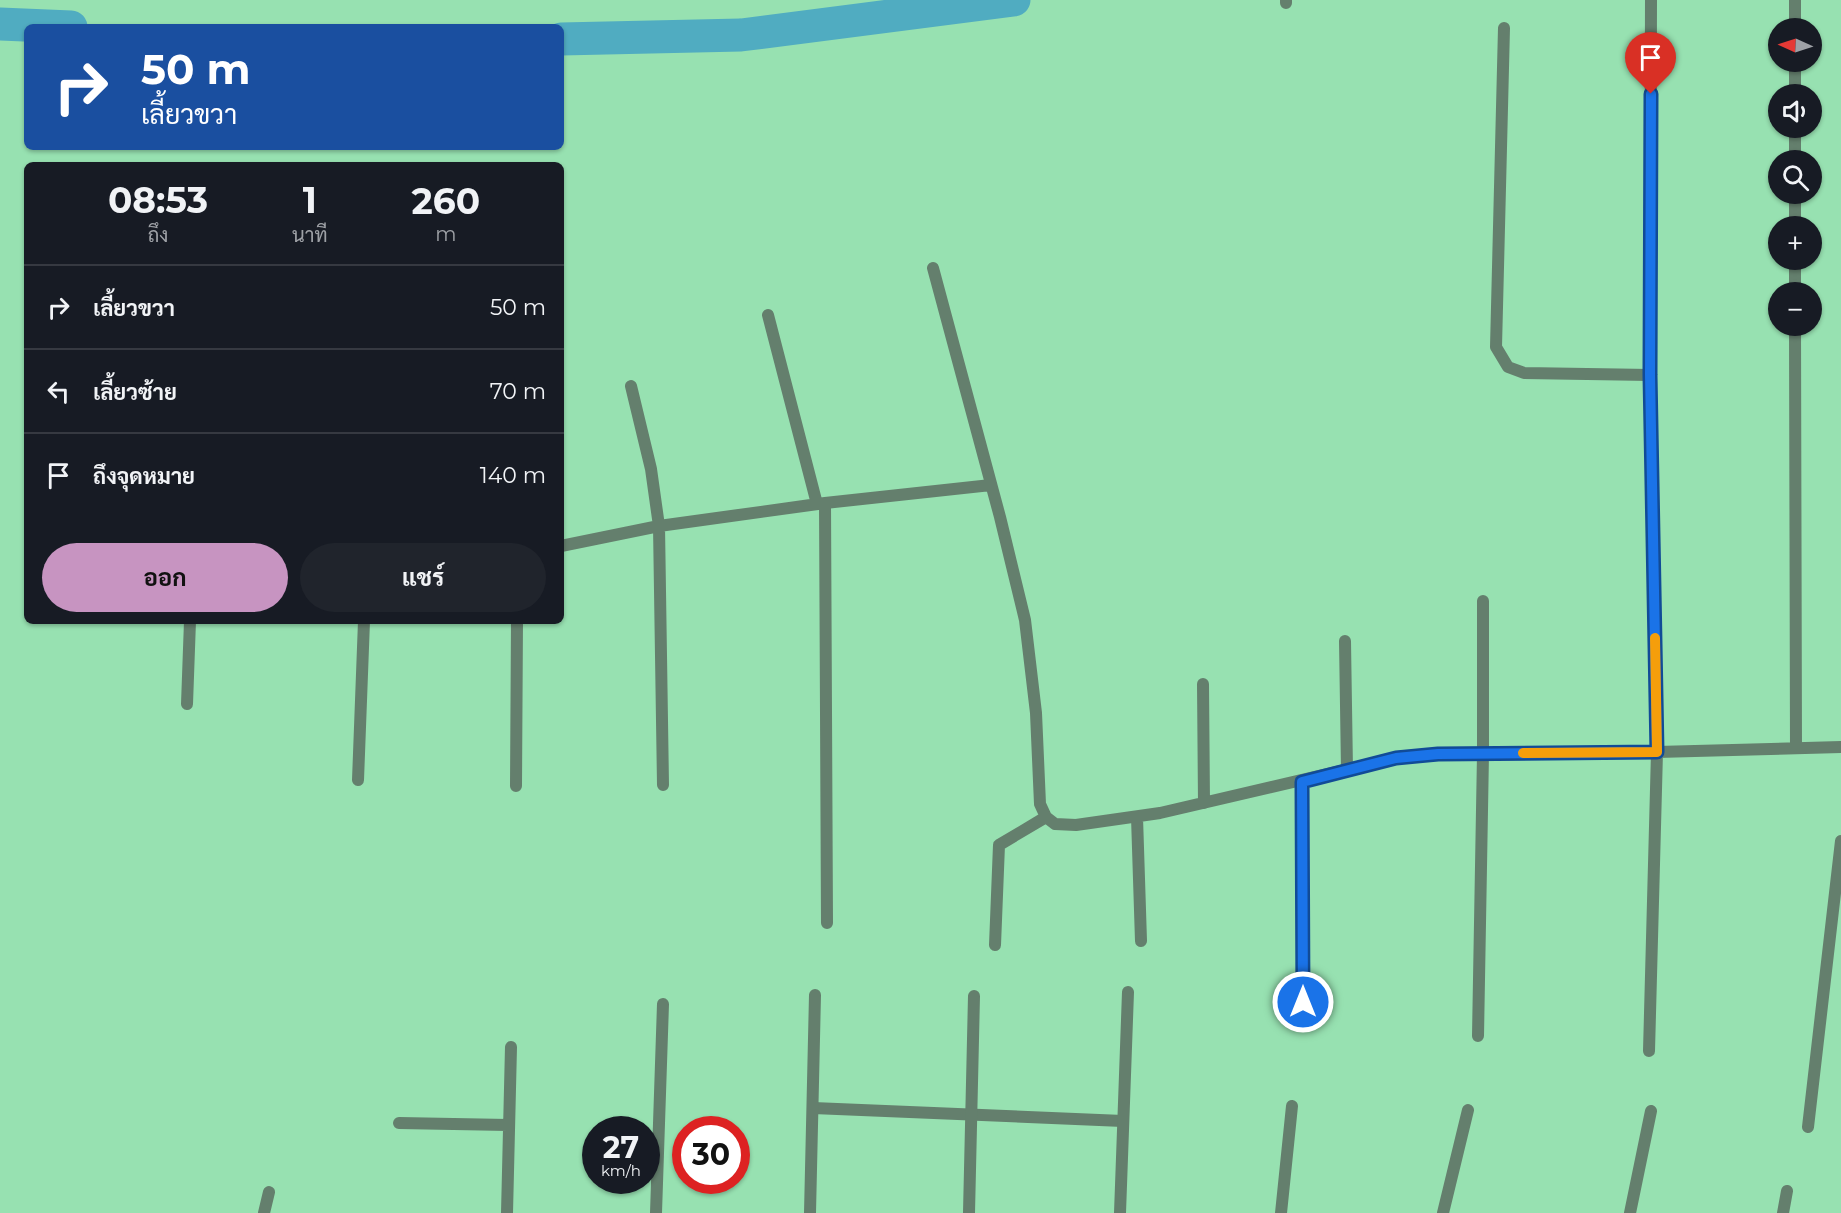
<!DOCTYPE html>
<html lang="th">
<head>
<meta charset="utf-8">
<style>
	:root { --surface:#171b24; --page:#20242c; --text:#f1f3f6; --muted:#9ea1a6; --line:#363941; --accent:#c794c1 }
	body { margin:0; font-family:Montserrat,Sarabun,sans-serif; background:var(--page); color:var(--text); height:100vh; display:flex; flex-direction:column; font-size:22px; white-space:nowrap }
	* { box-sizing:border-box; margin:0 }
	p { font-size:20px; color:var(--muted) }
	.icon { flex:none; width:33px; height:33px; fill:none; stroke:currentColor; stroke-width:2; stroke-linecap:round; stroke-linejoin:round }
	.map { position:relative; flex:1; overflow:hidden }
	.sheet { position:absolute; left:24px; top:162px; width:540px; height:462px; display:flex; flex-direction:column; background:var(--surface); border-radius:9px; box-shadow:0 2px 4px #0004 }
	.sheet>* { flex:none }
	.banner { position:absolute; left:24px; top:24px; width:540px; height:126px; border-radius:9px; box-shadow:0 2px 4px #0004; background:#1a4fa0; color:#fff; overflow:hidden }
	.needle { width:39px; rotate:273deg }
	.controls { position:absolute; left:1768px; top:18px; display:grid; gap:12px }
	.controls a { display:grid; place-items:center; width:54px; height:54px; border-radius:50%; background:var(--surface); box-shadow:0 2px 4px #0004; font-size:30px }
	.speed { position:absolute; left:582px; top:1116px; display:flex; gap:12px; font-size:30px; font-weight:700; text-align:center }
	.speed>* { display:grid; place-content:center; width:78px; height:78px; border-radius:50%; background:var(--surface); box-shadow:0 2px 4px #0004; line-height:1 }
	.speed small { font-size:15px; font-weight:400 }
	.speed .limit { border:9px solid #d22; background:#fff; color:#111 }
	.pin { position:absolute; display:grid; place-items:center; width:51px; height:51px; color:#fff; margin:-62px -26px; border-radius:50% 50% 50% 0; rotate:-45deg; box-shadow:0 0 6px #0007 }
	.pin .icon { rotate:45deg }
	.me { position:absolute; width:66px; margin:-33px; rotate:0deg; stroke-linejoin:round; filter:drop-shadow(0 0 4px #0008) }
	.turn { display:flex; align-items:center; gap:21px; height:126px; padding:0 18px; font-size:27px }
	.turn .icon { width:78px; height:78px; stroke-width:2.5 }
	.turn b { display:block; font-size:42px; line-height:51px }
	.eta { display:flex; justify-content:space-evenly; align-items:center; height:102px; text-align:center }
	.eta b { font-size:36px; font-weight:700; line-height:42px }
	.primary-button { display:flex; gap:12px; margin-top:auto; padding:12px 18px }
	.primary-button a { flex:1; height:69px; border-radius:36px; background:var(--accent); color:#111; font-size:24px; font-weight:700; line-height:69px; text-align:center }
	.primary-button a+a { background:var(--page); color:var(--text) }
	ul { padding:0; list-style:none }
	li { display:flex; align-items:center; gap:18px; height:84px; padding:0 18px; border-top:2px solid var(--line) }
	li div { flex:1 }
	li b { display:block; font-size:22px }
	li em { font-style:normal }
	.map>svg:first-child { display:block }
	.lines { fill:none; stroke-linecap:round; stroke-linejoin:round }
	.canal { stroke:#50acc1; stroke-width:33 }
	.service { stroke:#647f6d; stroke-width:12 }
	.minor { stroke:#647f6d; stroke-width:12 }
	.route-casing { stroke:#114b97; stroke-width:15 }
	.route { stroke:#1a73e8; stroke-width:10 }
	.slow { stroke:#f59e0b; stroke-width:10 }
</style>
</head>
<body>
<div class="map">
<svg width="1841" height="1213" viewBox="0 0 1841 1213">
	<rect width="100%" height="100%" fill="#97e1b1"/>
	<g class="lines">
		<path class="canal" d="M0,24L71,27
			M561,39L741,35L1014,0"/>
		<path class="service" d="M1286,3V0
			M813,1108L1123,1121"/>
		<path class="minor" d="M1795,0V28
			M1504,28L1496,347L1508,367L1524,373L1650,375
			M1795,62V94
			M1795,128V160
			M1795,194V226
			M1795,260V292
			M933,268L1000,517L1025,620L1036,713L1040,804L1046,817L1055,824L1076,825L1160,813L1396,758L1438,754L1657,752L1841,747
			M768,315L817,504
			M1795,326L1796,748
			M631,386L651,469L659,526L663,785
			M825,503L827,923
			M561,546L659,526L825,503L991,485
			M1345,641L1347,770
			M1203,684L1204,803
			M187,704L190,621
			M358,780L364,621
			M1302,782L1303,1024
			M516,786L517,621
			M1137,817L1141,941
			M995,945L999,845L1046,817
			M1478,1036L1483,754V601
			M1649,1051L1657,752L1650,375L1651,0
			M399,1123L508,1125
			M1808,1127L1841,841
			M264,1213L269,1192
			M507,1213L511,1047
			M656,1213L663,1004
			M810,1213L815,995
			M969,1213L974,996
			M1120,1213L1128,992
			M1281,1213L1292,1106
			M1443,1213L1468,1110
			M1630,1213L1651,1111
			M1783,1213L1787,1191"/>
	</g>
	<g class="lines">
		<defs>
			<path id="route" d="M1303,1002L1302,782L1396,758L1438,754L1657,752L1650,375L1651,94"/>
		</defs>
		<use href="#route" class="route-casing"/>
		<use href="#route" class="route"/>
		<path class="slow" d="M1523,753L1657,752L1655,638"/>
	</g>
</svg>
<div class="controls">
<a><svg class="needle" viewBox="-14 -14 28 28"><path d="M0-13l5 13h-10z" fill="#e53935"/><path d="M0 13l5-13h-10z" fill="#9ea1a6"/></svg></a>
<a><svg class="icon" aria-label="sound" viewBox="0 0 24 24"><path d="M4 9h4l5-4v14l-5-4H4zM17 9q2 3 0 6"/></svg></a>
<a><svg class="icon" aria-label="search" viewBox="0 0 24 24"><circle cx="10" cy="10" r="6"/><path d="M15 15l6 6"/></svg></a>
<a>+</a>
<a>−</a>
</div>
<div class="speed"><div>27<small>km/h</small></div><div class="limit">30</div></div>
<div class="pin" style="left:1651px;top:94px;background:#d93025"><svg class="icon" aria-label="arrive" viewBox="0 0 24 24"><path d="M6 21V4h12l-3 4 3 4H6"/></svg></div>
<svg class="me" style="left:1303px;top:1002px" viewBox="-20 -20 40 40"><circle r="17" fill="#1a73e8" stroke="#fff" stroke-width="3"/><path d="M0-11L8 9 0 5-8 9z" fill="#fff"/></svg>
<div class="banner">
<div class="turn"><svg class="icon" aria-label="right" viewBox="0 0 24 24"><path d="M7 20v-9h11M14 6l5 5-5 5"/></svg><div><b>50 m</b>เลี้ยวขวา</div></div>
</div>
<section class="sheet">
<div class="eta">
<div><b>08:53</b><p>ถึง</p></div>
<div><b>1</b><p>นาที</p></div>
<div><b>260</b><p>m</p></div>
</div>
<ul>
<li><svg class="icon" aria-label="right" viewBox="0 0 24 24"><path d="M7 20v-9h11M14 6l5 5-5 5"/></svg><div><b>เลี้ยวขวา</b></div><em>50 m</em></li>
<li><svg class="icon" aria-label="left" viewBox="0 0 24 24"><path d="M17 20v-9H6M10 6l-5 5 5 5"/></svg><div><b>เลี้ยวซ้าย</b></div><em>70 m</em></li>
<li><svg class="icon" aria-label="arrive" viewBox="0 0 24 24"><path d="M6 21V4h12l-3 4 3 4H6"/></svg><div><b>ถึงจุดหมาย</b></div><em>140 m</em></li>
</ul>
<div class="primary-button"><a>ออก</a><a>แชร์</a></div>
</section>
</div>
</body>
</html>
